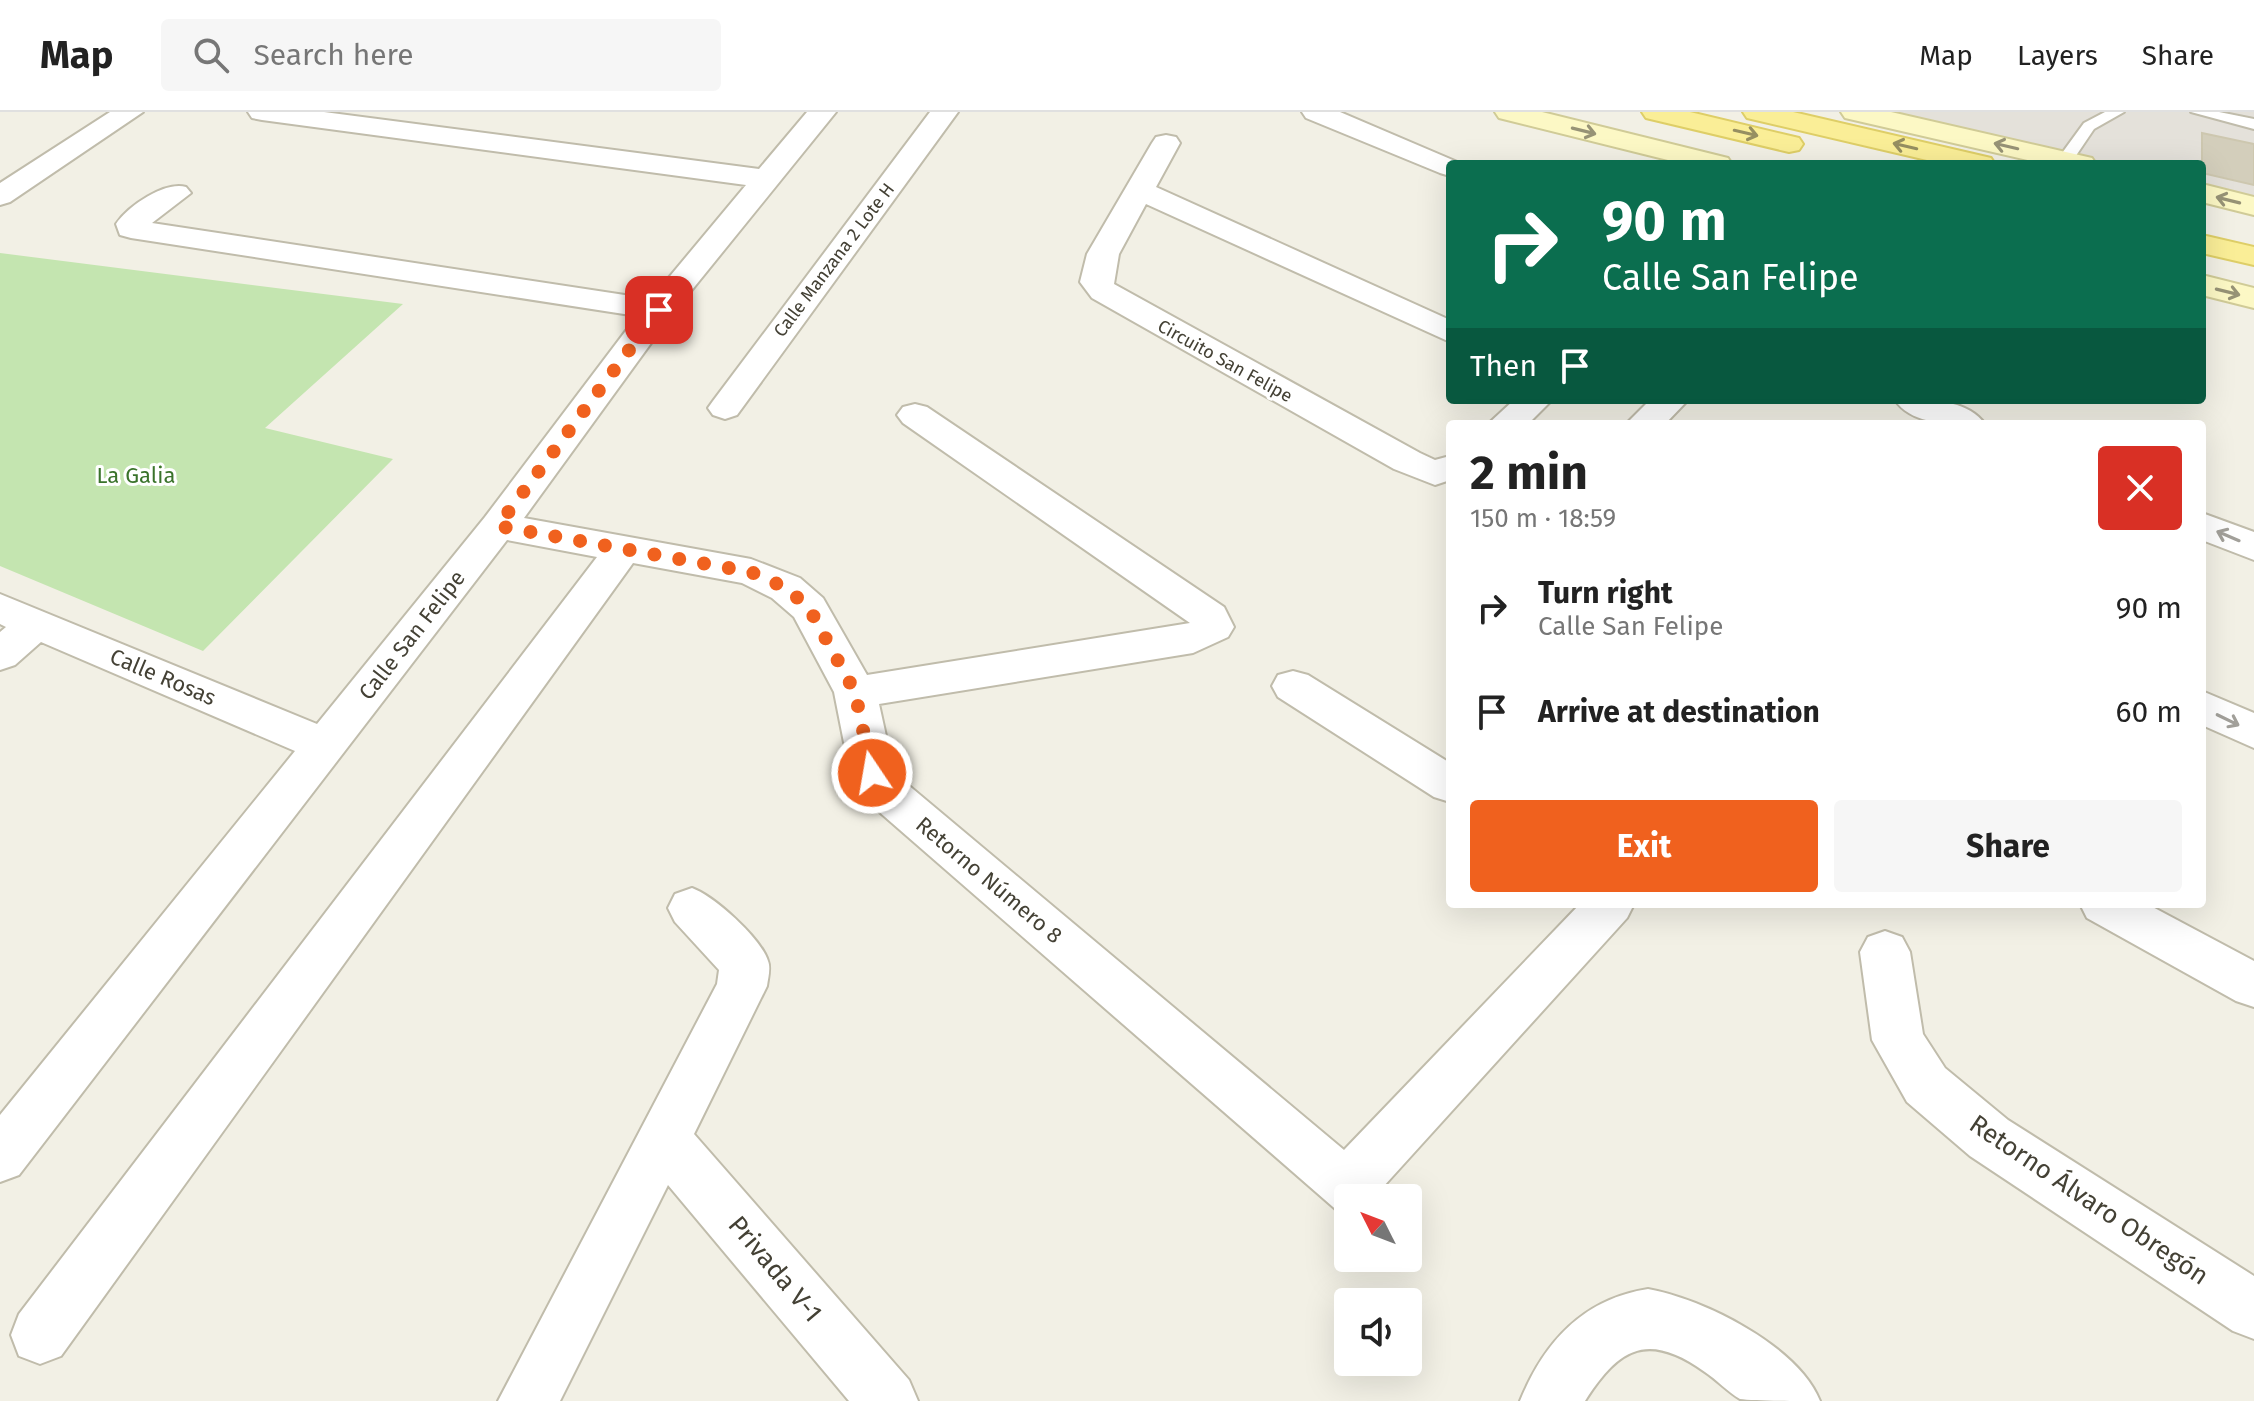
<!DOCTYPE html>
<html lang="en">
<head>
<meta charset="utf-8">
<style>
	:root { --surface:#fff; --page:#f6f6f6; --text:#222; --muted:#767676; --line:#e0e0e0; --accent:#f0611e }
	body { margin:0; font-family:"Fira Sans",sans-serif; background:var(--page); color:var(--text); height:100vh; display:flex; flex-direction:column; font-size:30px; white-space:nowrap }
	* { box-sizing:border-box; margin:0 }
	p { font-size:26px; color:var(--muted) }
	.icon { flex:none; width:44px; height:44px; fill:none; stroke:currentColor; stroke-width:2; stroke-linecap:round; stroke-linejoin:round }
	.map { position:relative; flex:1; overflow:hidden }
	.sheet { position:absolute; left:1446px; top:308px; width:760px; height:488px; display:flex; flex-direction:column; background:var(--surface); border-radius:8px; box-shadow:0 8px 32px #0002 }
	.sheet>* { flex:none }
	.banner { position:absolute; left:1446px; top:48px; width:760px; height:244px; border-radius:8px; box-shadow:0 8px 32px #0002; background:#0b6e4f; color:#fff; overflow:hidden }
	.needle { width:52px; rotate:312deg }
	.tools { position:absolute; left:1334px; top:1072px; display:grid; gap:16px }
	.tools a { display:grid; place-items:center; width:88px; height:88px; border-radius:8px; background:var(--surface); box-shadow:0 8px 32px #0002; font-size:40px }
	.pin { position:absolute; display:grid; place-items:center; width:68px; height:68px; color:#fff; margin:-34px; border-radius:16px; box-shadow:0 4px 12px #0006 }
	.me { position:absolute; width:88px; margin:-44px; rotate:348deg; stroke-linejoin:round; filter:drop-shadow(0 0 6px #0008) }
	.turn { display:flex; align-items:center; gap:28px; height:168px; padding:0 24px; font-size:36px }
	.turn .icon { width:104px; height:104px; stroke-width:2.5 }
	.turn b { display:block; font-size:56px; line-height:68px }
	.then { display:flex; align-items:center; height:76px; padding:0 24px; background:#0003; gap:16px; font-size:30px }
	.round { display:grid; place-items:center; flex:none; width:84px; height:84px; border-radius:8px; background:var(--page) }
	.head { display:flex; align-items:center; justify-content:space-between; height:136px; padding:0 24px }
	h1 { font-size:48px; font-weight:700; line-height:60px }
	.button { display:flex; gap:16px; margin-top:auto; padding:16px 24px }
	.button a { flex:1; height:92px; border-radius:8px; background:var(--accent); color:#fff; font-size:32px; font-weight:700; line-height:92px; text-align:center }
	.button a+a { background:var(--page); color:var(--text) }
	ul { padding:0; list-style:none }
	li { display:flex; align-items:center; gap:24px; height:104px; padding:0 24px }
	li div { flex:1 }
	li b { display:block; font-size:30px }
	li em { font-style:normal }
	header { display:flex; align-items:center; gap:48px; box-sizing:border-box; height:112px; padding:0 40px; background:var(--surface); border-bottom:2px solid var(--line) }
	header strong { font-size:38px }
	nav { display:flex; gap:44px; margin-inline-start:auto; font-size:28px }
	.search { width:560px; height:72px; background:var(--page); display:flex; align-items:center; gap:20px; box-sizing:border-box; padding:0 28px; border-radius:8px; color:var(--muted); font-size:30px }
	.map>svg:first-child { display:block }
	.industrial { fill:#e4e1da }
	.green { fill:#c4e5b0 }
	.building { fill:#d3cebb; stroke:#cdc7af; stroke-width:2 }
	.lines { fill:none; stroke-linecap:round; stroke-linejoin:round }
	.lane-casing { stroke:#c0bcab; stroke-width:4 }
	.street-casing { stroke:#c0bcab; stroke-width:4 }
	.secondary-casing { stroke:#d0cb97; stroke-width:4 }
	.primary-casing { stroke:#dece67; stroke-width:4 }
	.lane { fill:#fff; fill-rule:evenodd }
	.street { fill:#fff; fill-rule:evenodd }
	.secondary { fill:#fcf8c5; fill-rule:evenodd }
	.primary { fill:#faee97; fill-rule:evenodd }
	.oneway { stroke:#979376 }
	.oneway2 { stroke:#968f61 }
	.oneway3 { stroke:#a2a09a }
	.route { stroke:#f0611e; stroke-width:14; stroke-dasharray:0 25.2 }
	.labels { text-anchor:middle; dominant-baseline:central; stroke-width:6; stroke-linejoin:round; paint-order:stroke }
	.far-street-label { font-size:18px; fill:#444135; stroke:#fff }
	.park-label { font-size:22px; fill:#3a732b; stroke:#fff }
	.street-label { font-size:22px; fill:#444135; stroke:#fff }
	.near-street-label { font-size:26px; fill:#444135; stroke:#fff }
</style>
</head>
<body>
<header>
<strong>Map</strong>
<div class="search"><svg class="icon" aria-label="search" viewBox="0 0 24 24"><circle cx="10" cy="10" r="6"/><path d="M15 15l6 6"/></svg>Search here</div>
<nav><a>Map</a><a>Layers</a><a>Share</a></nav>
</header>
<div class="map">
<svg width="2254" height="1289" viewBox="0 0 2254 1289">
	<rect width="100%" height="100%" fill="#f2f0e5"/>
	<path class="industrial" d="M1859,0H2254V98L2202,85V52H2069Z"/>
	<path class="green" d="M0,141L403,192L265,316L393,347L203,539L0,454Z"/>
	<path class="building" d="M2202,21L2254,32V73L2202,61Z"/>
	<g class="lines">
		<defs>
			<path id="lane" d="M2105,0H2124L2094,17L2071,51H2059L2057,48L2084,11Z
				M2191,0H2219L2254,7V17Z"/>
			<path id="street" d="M110,0H143L10,90L0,93V71Z
				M248,0H324L759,57L807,0H836L670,205L524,406L751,447L800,466L823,486L867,563L1190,511L903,311L897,303L903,295L915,292L927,295L1224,495L1234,515L1228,525L1193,541L879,592L893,656L901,667L1344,1038L1580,792H1634L1627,806L1383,1075L1388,1086H1348V1108L869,691L850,661L834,580L794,505L772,486L742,471L633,451L61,1244L40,1252L19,1244L11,1223L19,1202L597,445L507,428L19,1063L0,1070V1003L295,639L41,530L15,553L0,558V520L6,515L0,512V482L317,612L485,405L637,204L131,126L120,123L116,112C128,94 165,69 186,75L191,81L152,111L651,187L746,73L262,8L252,6Z
				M930,0H958L737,303L725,307L713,303L708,296L713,289Z
				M1302,0H1340L1462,52H1450V64L1440,61L1306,6Z
				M1166,23L1176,25L1180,31L1156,75L1450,208V230L1146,92L1119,142L1114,172L1420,341L1435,348L1450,344V368L1435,373L1394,357L1092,186L1080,170L1087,142L1152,31L1156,25Z
				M1514,288H1552L1528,312H1488Z
				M1650,288H1688L1665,312H1626Z
				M1895,288C1923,288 1966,285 1985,312C1956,312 1913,315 1895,288Z
				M2202,401L2254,420V448L2202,428Z
				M1293,559L1308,563L1450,651V690L1434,685L1278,585L1272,574L1278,563Z
				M2202,579L2254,601V636L2202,613Z
				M692,776C714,784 761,826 768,849C771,856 768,866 767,874L694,1022L909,1268L918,1289H849L668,1073L560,1289H498L717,872L719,858L675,810L668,796L675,782Z
				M2080,792H2147L2254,849V895L2236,889L2087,806Z
				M1885,819L1902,825L1910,840L1923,922L1945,956L2008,1008L2254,1164V1227L2233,1219L1970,1044L1907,990L1872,928L1860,840L1868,825Z
				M1648,1177C1704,1187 1798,1234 1820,1289C1803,1289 1753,1289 1740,1287C1728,1280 1717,1268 1705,1260C1649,1220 1620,1234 1585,1289H1520C1544,1230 1583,1187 1648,1177Z"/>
			<path id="secondary" d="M1495,0H1542L1728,46L1732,52H1684L1499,6Z
				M1841,0H1891L2092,46L2096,52H2045L1845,6Z
				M2202,72L2254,85V103L2202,90Z
				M2202,163L2254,176V196L2202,183Z"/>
			<path id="primary" d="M1642,0H1690L1799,26L1803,32L1799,38L1789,40L1646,6Z
				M1743,0H1793L1991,46L1995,52H1944L1747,6Z
				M2202,123L2254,135V153L2202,141Z"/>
		</defs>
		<use href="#lane" class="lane-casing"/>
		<use href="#street" class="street-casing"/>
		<use href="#secondary" class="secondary-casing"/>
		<use href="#primary" class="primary-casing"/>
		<use href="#lane" class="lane"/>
		<use href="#street" class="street"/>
		<use href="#secondary" class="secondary"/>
		<use href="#primary" class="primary"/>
	</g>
	<defs><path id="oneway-shaft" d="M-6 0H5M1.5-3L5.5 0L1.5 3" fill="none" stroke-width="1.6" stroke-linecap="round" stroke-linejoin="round" transform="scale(2)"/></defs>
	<g class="oneway">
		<use href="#oneway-shaft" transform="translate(1584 19) rotate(14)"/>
		<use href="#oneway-shaft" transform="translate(2006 34) rotate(-167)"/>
		<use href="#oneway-shaft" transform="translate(2228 88) rotate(-166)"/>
		<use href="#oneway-shaft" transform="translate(2228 180) rotate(14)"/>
	</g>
	<g class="oneway2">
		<use href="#oneway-shaft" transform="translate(1746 21) rotate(13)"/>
		<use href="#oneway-shaft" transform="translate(1905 34) rotate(-167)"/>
	</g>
	<g class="oneway3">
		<use href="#oneway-shaft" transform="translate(2228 424) rotate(-157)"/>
		<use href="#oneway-shaft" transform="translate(2228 608) rotate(26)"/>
	</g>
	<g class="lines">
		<path class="route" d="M659,198L498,414L751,460L786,476L809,496L855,580L872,661"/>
	</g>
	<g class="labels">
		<g class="far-street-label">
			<text transform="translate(834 148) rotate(-53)">Calle Manzana 2 Lote H</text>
			<text transform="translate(1225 249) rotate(29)">Circuito San Felipe</text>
		</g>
		<g class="park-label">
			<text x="136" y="363">La Galia</text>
		</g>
		<g class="street-label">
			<text transform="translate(412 523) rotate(-52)">Calle San Felipe</text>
			<text transform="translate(163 565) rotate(23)">Calle Rosas</text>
			<text transform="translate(989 768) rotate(40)">Retorno Número 8</text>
		</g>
		<g class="near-street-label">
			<text transform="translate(2089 1088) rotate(34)">Retorno Álvaro Obregón</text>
			<text transform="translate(775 1157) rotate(50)">Privada V-1</text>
		</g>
	</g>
</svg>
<div class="tools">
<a><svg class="needle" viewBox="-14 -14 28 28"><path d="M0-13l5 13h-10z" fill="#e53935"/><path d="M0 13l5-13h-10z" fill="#767676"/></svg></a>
<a><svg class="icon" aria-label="sound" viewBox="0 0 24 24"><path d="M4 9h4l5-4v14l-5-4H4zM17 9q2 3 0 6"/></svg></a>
</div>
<div class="pin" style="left:659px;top:198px;background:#d93025"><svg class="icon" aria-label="arrive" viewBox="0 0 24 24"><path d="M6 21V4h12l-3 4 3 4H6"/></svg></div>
<svg class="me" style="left:872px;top:661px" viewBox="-20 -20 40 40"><circle r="17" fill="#f0611e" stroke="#fff" stroke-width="3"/><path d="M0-11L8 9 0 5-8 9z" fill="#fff"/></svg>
<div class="banner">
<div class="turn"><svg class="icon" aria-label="right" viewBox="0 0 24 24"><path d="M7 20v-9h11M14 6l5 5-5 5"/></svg><div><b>90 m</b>Calle San Felipe</div></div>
<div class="then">Then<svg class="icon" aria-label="arrive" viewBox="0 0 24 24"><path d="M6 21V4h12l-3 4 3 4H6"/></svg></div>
</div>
<section class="sheet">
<div class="head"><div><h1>2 min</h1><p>150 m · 18:59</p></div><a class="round" style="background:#d93025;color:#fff"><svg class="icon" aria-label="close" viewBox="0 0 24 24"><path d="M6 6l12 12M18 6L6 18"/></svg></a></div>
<ul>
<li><svg class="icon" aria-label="right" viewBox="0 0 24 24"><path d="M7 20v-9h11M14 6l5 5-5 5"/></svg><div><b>Turn right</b><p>Calle San Felipe</p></div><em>90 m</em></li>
<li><svg class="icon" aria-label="arrive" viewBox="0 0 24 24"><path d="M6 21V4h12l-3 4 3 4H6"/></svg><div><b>Arrive at destination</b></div><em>60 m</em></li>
</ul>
<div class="button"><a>Exit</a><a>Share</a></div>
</section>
</div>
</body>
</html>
